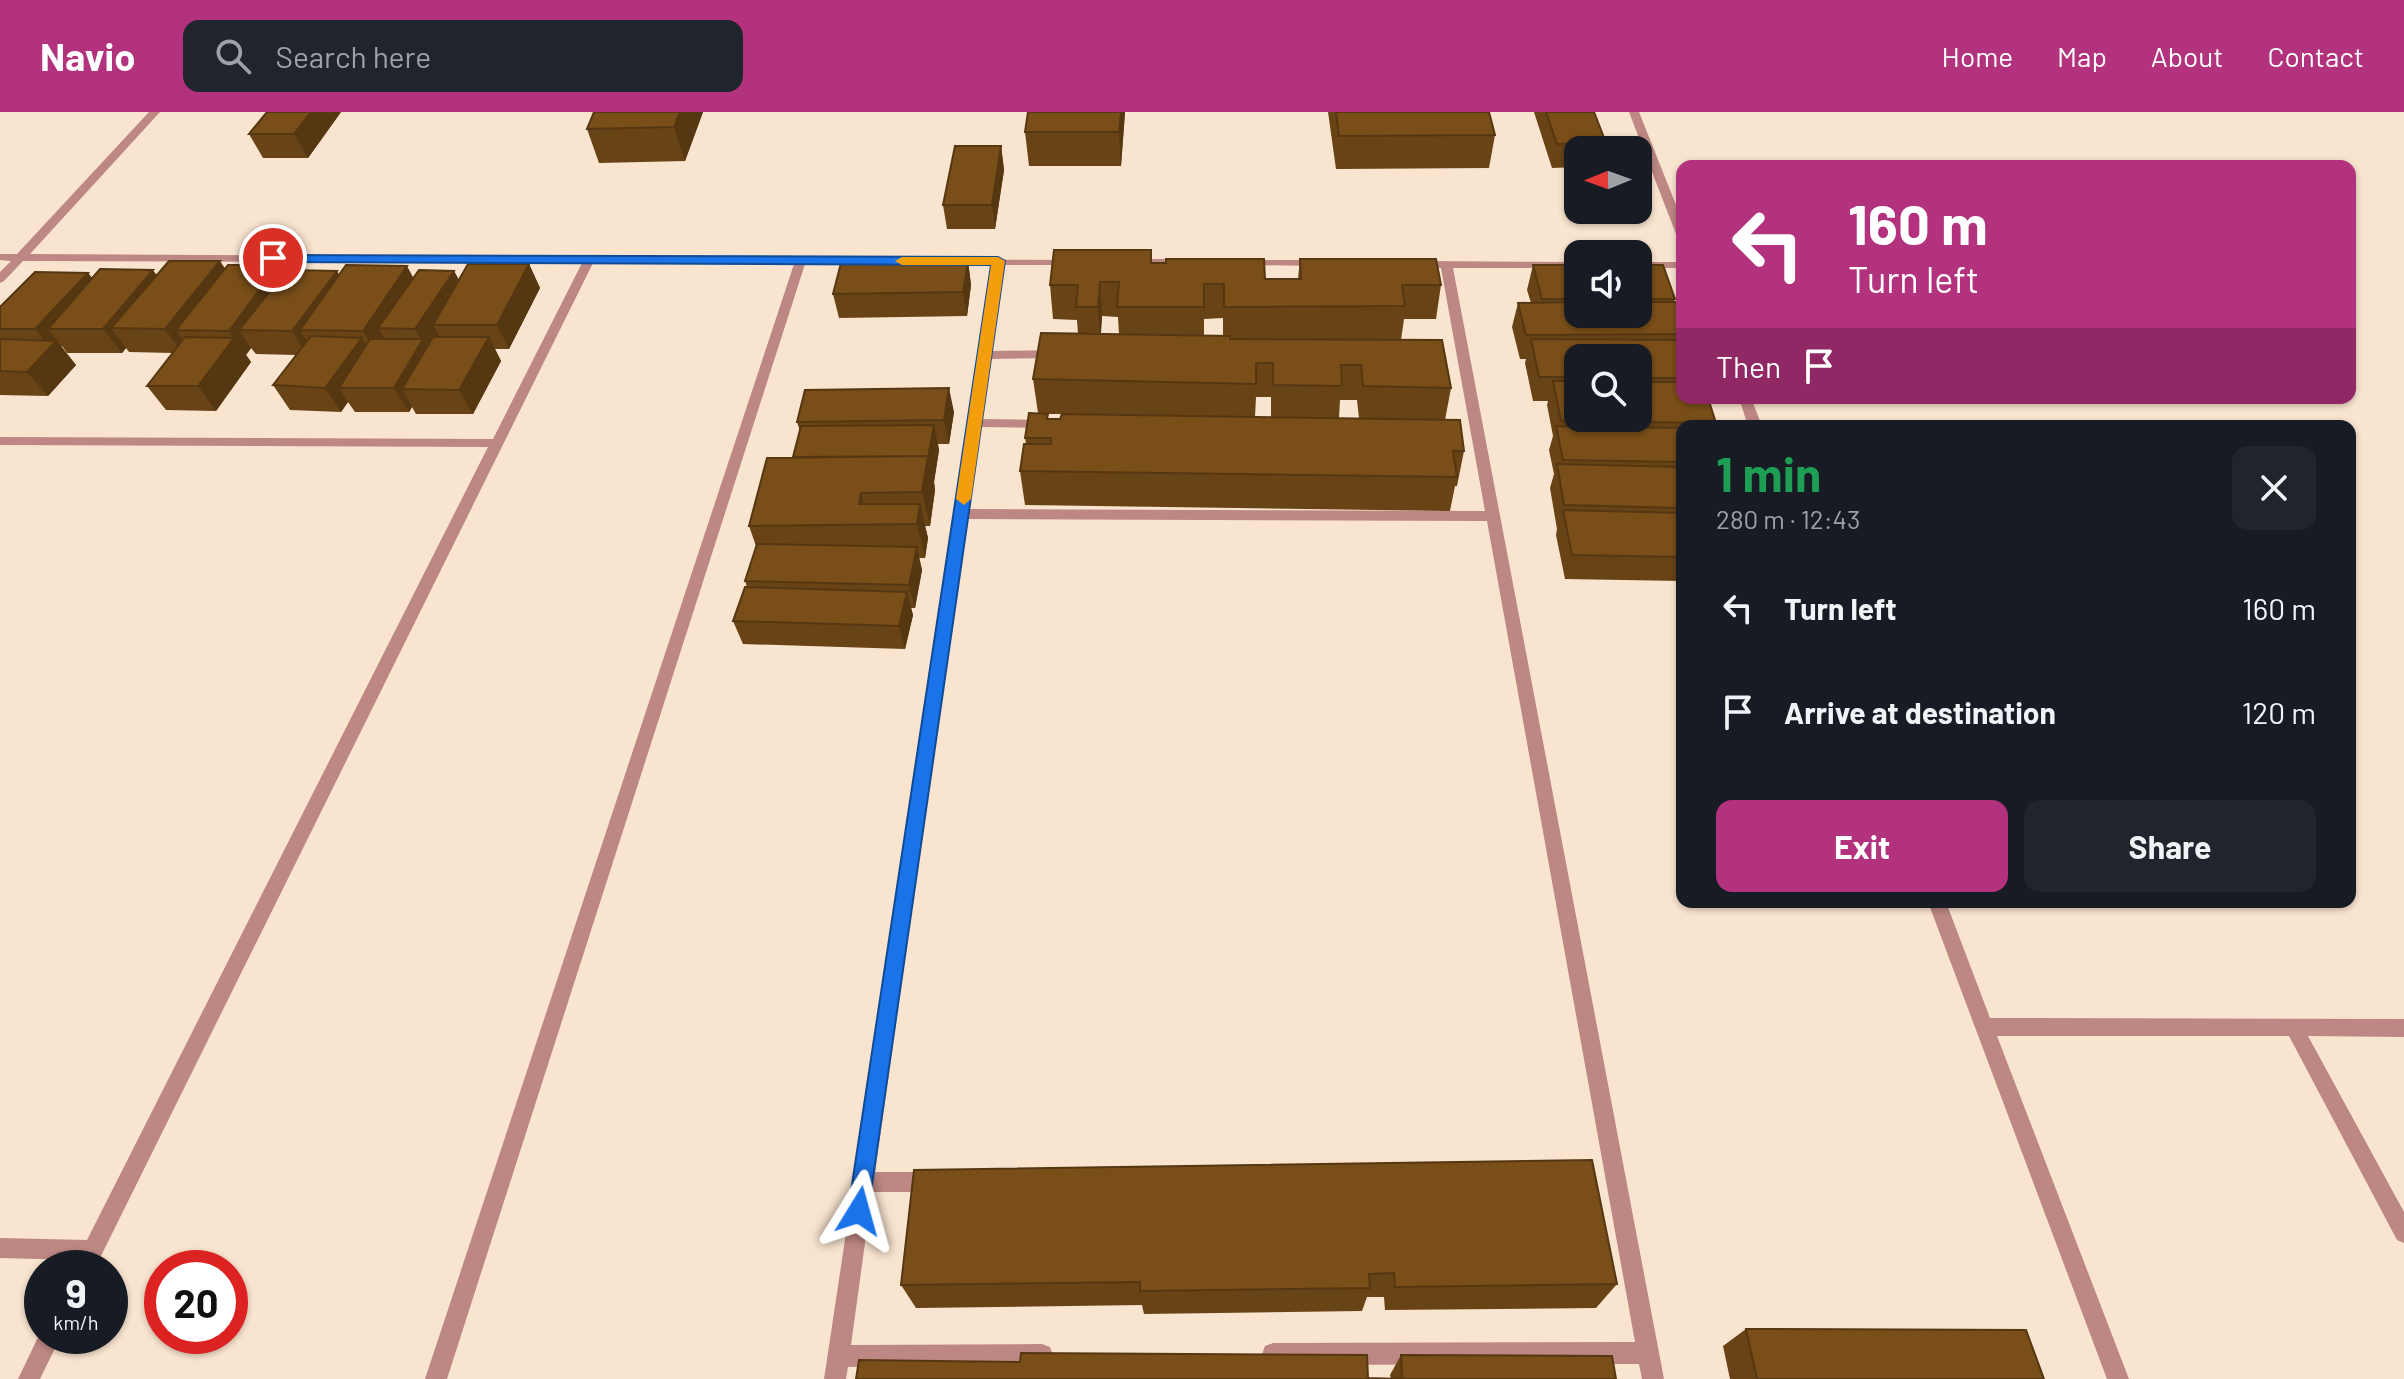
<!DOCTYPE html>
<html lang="en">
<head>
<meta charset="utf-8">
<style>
	:root { --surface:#171b24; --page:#20242c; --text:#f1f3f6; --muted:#9ea1a6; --accent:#b3327d }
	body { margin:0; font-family:Barlow,sans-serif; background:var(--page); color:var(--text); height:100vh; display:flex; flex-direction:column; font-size:30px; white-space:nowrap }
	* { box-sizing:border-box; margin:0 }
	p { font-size:26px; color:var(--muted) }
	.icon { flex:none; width:44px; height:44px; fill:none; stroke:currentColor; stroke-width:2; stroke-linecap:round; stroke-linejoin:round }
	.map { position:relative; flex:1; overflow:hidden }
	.drawer { position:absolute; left:1676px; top:308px; width:680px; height:488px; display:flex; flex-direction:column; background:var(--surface); border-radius:16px; box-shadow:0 2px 6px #0004 }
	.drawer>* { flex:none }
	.top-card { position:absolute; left:1676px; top:48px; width:680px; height:244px; border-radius:16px; box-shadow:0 2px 6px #0004; background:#b3327d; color:#fff; overflow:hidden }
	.needle { width:52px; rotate:269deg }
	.fabs { position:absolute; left:1564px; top:24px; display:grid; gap:16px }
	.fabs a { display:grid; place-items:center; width:88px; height:88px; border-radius:16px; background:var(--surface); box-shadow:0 2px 6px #0004; font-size:40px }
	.speed { position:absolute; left:24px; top:1138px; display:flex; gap:16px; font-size:40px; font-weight:700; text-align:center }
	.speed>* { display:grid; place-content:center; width:104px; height:104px; border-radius:50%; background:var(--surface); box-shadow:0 2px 6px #0004; line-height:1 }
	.speed small { font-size:20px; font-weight:400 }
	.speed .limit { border:12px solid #d22; background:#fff; color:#111 }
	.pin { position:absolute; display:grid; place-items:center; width:68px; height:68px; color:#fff; margin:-34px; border:4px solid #fff; border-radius:50%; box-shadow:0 2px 8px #0007 }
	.me { position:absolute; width:88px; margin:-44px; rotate:8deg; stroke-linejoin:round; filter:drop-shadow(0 0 6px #0008) }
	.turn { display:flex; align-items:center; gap:28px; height:168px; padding:0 40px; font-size:36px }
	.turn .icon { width:104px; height:104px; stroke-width:2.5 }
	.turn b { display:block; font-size:56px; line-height:68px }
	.then { display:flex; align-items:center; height:76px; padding:0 40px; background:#0003; gap:16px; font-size:30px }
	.round { display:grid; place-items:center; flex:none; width:84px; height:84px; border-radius:16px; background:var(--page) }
	.headline { display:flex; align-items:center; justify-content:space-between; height:136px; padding:0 40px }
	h1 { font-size:48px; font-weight:700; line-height:60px; color:#1e9e55 }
	.button { display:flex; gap:16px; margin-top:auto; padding:16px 40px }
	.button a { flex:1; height:92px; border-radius:16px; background:var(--accent); color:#fff; font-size:32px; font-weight:700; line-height:92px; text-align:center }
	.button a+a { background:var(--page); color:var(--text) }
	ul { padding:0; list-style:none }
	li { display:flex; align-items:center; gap:24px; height:104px; padding:0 40px }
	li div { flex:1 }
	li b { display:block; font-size:30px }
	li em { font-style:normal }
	header { display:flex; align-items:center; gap:48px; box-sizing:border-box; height:112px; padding:0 40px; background:var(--accent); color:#fff }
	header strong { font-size:38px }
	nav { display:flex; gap:44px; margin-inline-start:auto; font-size:28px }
	.search { width:560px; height:72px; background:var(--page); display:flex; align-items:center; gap:20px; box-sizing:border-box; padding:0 28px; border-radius:16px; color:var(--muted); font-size:30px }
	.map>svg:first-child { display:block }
	.built { fill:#f9e4cf; fill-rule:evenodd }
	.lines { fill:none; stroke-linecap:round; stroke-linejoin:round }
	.lane { fill:#bd8783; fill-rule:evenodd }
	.wall { fill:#684316; fill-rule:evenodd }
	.shaded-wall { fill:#553712 }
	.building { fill:#794e19; stroke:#553712; stroke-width:2 }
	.route { fill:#1a73e8; stroke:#114b97; stroke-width:2 }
	.slow { fill:#f59e0b }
</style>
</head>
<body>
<header>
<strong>Navio</strong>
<div class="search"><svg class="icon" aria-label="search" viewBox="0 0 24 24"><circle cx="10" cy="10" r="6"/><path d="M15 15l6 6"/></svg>Search here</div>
<nav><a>Home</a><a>Map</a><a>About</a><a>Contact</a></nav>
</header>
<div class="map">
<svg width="2404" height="1267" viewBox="0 0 2404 1267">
	<rect width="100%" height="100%" fill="#fef2e6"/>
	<path class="built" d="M0,0H2404V1267H0ZM1578,38H1638V98H1578ZM1682,54H2350V286H1682ZM1578,142H1638V202H1578ZM1578,246H1638V306H1578ZM1682,314H2350V790H1682ZM42,1156H110V1224H42ZM162,1156H230V1224H162Z"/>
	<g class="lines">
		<path class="lane" d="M149,0H160L30,142L1078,148L1080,150L1074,153H1003L991,239L1059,238L1065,242L1059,246L990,247L981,307L1047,308L1054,312L1047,316L980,315L969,397L1485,399L1441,156L1418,155L1412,152L1418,149L1578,150V156H1453L1664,1267H1642L1639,1252L1273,1253L1265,1250L1262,1242L1265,1234L1273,1231L1635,1230L1487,409L967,407L875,1060H934L941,1063L944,1070L941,1077L934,1080H872L851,1233L1042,1232L1050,1235L1053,1243L1050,1251L1042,1254L848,1255L846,1267H824L992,153L805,152L447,1267H425L794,152L593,151L95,1156H74L77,1148L0,1146V1126L87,1128L488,335L0,333V325L493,327L582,151L23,149L4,169L0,171V160L11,149L0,148V142H17Z
			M1629,0H1639L1682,108V125L1676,122Z
			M1130,147H1186L1192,150L1186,153L1126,152L1124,150Z
			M1246,148H1318L1324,151L1318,154L1242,153V149Z
			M1638,150H1682V156H1638Z
			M1739,286H1751L1762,314H1748Z
			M1928,790H1946L1990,906L2404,907V925L2308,924L2404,1100V1131L2397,1128L2289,924H1997L2129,1267H2107Z
			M42,1217V1224H61L40,1267H18Z"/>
	</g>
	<path class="wall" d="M341,0L308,46H263L249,22Z
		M703,0L685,49L599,51L587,17Z
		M1125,0L1121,54H1029L1025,20Z
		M1328,0H1489L1495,23L1489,56L1336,57Z
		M1534,0H1594L1606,31L1604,38H1578V55L1552,56Z
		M1001,34L1004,58L995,117H947L943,93Z
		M1151,138L1152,151L1265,167H1298L1300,147L1441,173L1436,207H1404L1401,228L1451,276L1445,308L1464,339L1457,374H1455L1450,399L1025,393L1020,359L1026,332L1025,326L1038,301L1033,267L1078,222L1077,208L1053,207L1050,173ZM1102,204L1118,205L1119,222H1101ZM1223,206V224H1204V207ZM1256,285H1271V305H1255ZM1340,288H1357L1359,306H1339ZM1048,302H1061L1060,307H1048Z
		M968,149L971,173L967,204L839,206L833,182Z
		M529,152L540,176L509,237H495L501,249L473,302H416L412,295L409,300H355L348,290L341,300L290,298L273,273L296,243L256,242L251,236L246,243L251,250L216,299L166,298L147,274L173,241L129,240L126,236L122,241H67L62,234L61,236L76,253L48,284L0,283V195L88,161L92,166L157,163L225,156L284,162L337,159L339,163L413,166L454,159L459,168Z
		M1533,153H1578V202H1638V153L1675,187L1674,190L1682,203V286L1716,311L1714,314H1682V469L1565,467L1556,423L1557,417L1550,376L1554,362L1549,338L1553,324L1547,293L1548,289H1533L1525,251L1526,247H1520L1512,215L1518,191H1531L1527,178ZM1578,246H1638V306H1578Z
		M954,300L949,332H938L939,338L934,370L935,378L930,414H925L928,426L925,446H919L922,458L915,496H911L913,503L905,537L743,532L733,509L747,475L745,469L756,434L749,414L793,345L800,319L797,310Z
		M914,1058L1617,1172L1596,1196L1385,1198L1384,1185H1367L1362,1199L1144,1202L1142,1193L916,1196L901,1173Z
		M1746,1217L2044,1267H1730L1723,1234Z
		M1021,1241L1367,1243L1368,1266L1391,1267L1390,1263L1401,1243L1612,1244L1616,1267H856L859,1248L1020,1250Z"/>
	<path class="shaded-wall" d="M311,0H341L308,46L294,22Z
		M680,0H703L685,49L674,15Z
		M1121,0H1125L1121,54L1119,20Z
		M1001,34L1004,58L995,117L992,93Z
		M220,149L237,174L176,218L188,235L183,242L165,217Z
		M968,149L971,173L967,204L963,180Z
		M529,152L540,176L509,237L497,213Z
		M278,153L294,178L239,218L251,236L246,243L229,219Z
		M407,154L420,178L378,216L386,230L377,244L363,219Z
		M153,158L170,182L111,216L126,236L122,241L103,217Z
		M337,159L351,184L300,218L312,237L307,244L292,219Z
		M454,159L467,184L433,213L440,225L402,277L412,295L409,300L394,276L422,229L415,217Z
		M88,161L107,185L48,217L76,253L48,284L27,260L50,235L35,217Z
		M1100,170L1102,204L1100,229L1098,195Z
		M489,225L501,249L473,302L459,278Z
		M234,226L251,250L216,299L198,274Z
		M362,226L376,250L339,276L348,290L341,300L325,276Z
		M949,276L954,300L949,332L944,308Z
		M934,313L939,338L934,370L935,378L930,414L922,380Z
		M861,381L870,412L859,392Z
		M920,392L928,426L925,446L917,412Z
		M917,435L922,458L915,496L909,473Z
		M907,480L913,503L905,537L899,514Z"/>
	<path class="building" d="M267,0H311L294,22H249Z
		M594,0H680L674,15L587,17Z
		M1028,0H1121L1119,20H1025Z
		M1336,0H1489L1495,23L1339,24Z
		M1546,0H1594L1606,31L1557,32Z
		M955,34H1001L992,93H943Z
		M1054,138H1151V151H1166V147H1264L1265,167H1301L1300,147H1436L1441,173H1402L1405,194L1224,195V172H1204V195H1117L1119,170H1100L1098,195H1076L1078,173H1050Z
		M169,149H220L165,217L111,216Z
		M968,149L963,180L833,182L841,151Z
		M468,152H529L497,213H433Z
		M228,153H278L229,219L176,218Z
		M346,153L407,154L363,219L300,218Z
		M1533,153H1578V187H1542Z
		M1638,153H1663L1675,187H1638Z
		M100,157L153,158L103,217H48Z
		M287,158L337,159L292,219L239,218Z
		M419,158L454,159L415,217L378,216Z
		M35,160L88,161L35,217H0V195Z
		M1578,190V202H1638V190H1677L1682,203V222L1526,223L1518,191Z
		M1041,221L1230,224V227L1442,228L1451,276L1363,274L1361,253H1341L1342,274L1273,273V251H1256V272L1033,267Z
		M311,224L362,226L325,276L273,273Z
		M185,225L234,226L198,274H147Z
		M433,225H489L459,278L402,277Z
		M0,227L56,229L27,260L0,259Z
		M370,227H423L394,276H339Z
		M1531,227L1682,228V266H1638V246H1578V265H1539Z
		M1553,269H1578V306H1638V270H1682V286H1708L1716,311L1561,309Z
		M949,276L944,308L797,310L805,278Z
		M1029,301L1048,302L1047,307H1060L1062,302L1460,308L1464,339H1453L1457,365L1020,359L1024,332H1051V326H1025Z
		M934,313L928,346V344L793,345L801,314Z
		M1556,314L1682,316V350L1563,348Z
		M928,344L922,380L861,381L859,392H920L917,412L749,414L767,346Z
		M1557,352L1682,355V396L1564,393Z
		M1563,398L1682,401V445L1572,443Z
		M757,432L917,435L909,473L745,469Z
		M745,475L907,480L899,514L733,509Z
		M1592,1048L1617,1172L1395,1175L1394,1161L1369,1162L1370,1176L1140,1179V1170L901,1173L914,1058Z
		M1746,1217L2026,1218L2044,1267H1757Z
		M1021,1241L1367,1243L1368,1266L1402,1267L1401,1243L1612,1244L1616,1267H856L859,1248L1020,1250Z"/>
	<path class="route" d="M269,143L998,145L1005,149L867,1108L859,1111L851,1108L848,1099L991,153L273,150L267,146Z"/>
	<path class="slow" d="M998,145L1005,149L971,387L964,393L956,387L991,153H902L895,149L902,145Z"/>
</svg>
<div class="fabs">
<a><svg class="needle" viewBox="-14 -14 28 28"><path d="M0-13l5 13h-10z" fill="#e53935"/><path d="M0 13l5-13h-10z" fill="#9ea1a6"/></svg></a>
<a><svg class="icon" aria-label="sound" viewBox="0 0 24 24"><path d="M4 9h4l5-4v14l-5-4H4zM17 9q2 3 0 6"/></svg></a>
<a><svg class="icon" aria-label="search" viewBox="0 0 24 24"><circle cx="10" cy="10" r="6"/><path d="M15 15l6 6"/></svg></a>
</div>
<div class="speed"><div>9<small>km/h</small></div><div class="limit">20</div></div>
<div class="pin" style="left:273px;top:146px;background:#d93025"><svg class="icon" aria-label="arrive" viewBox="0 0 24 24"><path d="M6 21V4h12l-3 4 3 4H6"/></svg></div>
<svg class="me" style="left:859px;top:1099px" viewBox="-20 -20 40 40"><path d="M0-17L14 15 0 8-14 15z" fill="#1a73e8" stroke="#fff" stroke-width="4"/></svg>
<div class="top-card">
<div class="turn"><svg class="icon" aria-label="left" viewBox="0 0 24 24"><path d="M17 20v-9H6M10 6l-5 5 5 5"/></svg><div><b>160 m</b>Turn left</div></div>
<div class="then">Then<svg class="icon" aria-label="arrive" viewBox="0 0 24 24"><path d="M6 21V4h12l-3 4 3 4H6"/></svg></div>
</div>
<section class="drawer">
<div class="headline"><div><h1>1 min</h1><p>280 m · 12:43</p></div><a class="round"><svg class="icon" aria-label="close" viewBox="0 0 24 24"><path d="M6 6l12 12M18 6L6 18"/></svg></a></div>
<ul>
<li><svg class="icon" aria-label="left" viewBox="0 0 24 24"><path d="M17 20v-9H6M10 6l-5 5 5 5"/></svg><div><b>Turn left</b></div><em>160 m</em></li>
<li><svg class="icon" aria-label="arrive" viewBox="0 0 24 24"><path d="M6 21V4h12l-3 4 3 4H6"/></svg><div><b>Arrive at destination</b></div><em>120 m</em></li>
</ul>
<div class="button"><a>Exit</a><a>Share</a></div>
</section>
</div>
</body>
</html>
